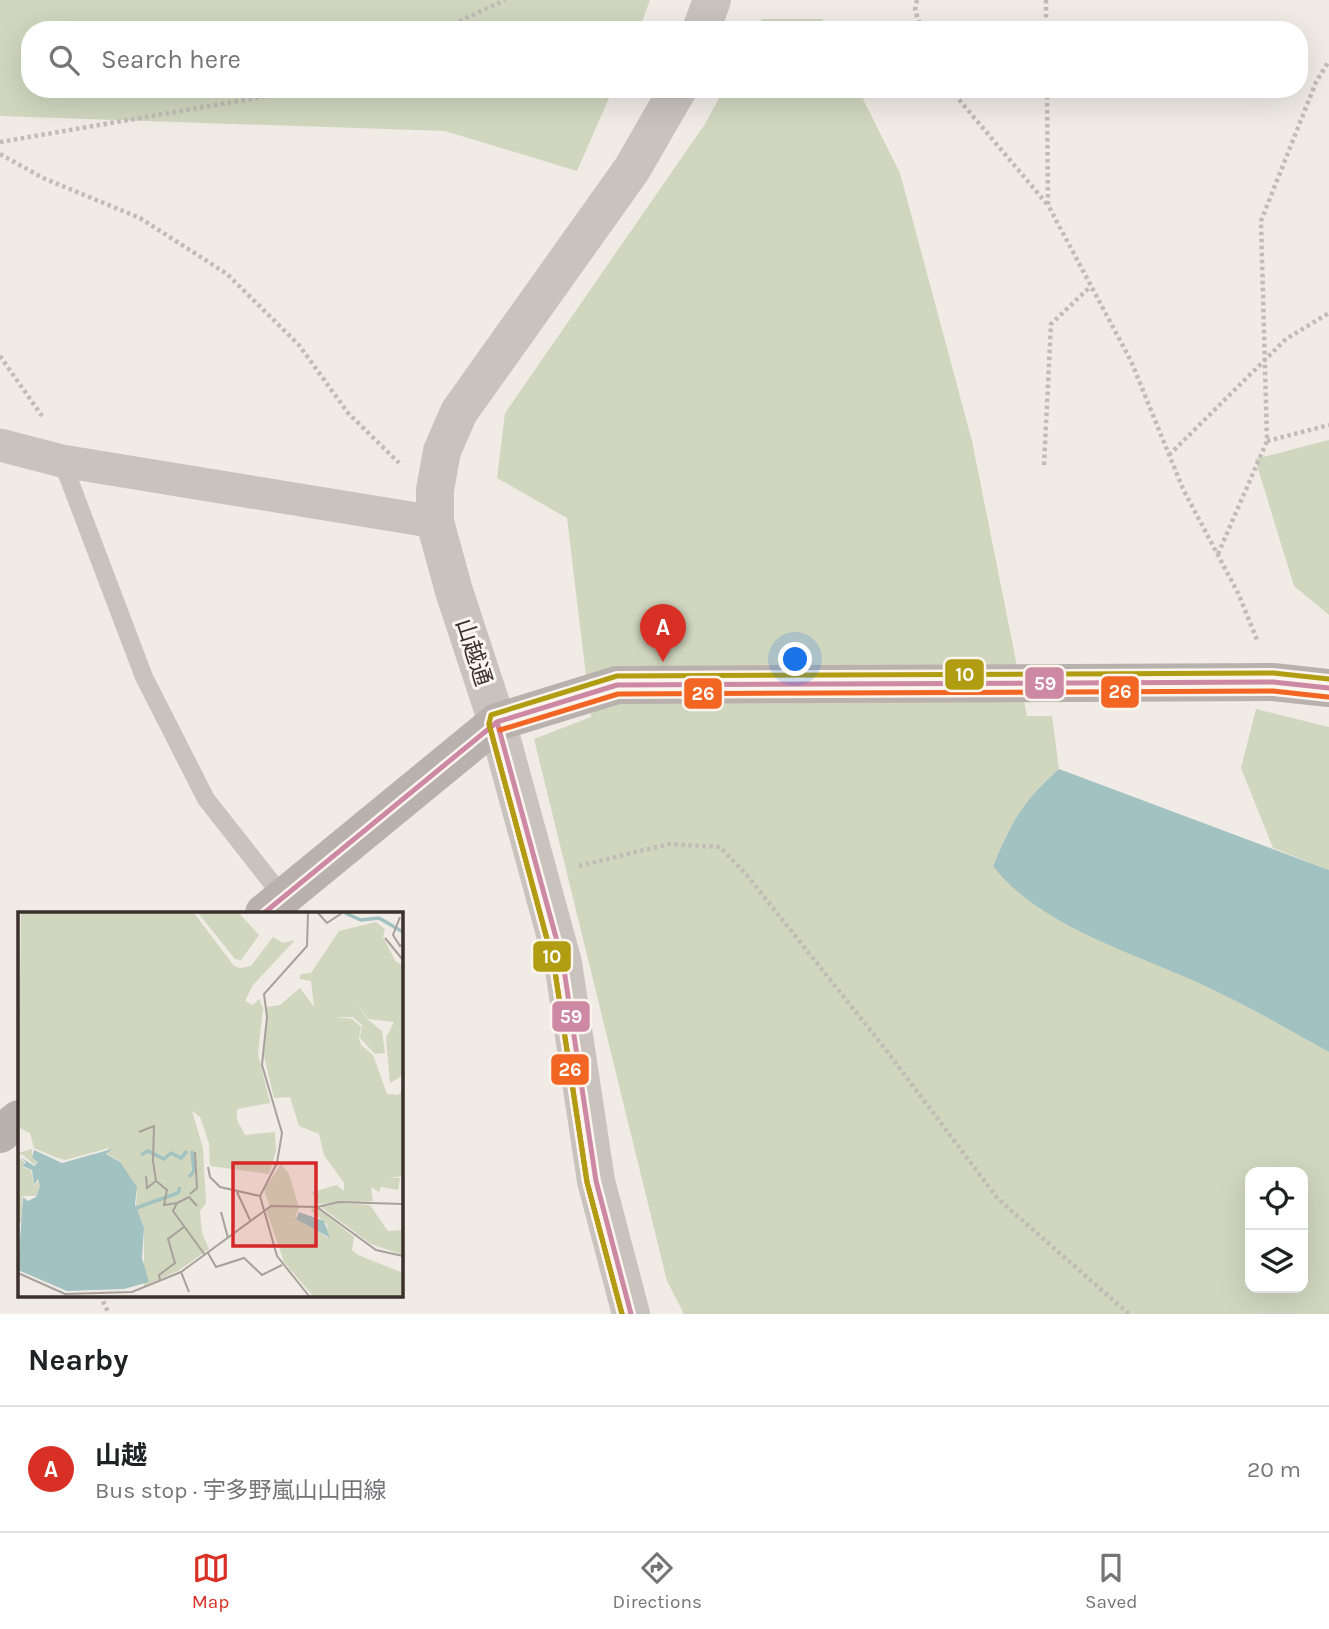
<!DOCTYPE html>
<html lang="en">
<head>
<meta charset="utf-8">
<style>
  :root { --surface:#fff; --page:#f2f2f2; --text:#202124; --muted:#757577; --line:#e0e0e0; --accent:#d93025 }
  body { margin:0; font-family:Karla,"Noto Sans JP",sans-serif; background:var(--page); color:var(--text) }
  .controls { position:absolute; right:21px; bottom:21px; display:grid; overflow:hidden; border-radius:14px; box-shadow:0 7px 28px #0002 }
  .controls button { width:63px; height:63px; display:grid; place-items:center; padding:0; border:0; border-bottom:2px solid var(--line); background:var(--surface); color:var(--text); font:35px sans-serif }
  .you { position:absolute; left:796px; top:660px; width:24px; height:24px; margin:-18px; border:5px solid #fff; border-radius:50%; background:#1a73e8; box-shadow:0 0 0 10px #1a73e833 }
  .badge { display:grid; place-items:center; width:46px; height:46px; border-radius:50%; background:var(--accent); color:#fff; font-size:23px; font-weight:700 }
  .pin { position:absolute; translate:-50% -58px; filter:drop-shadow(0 2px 4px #0008) }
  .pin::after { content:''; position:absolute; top:37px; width:24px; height:21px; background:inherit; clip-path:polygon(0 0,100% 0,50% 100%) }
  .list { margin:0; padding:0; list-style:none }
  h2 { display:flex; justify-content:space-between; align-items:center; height:91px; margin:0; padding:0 28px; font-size:30px }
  h2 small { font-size:23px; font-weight:400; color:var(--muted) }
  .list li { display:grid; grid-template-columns:46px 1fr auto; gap:21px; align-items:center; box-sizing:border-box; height:126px; padding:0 28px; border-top:2px solid var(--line) }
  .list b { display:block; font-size:26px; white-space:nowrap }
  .list p { margin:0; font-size:23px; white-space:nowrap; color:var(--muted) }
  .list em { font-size:23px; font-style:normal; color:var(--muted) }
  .icon { flex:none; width:38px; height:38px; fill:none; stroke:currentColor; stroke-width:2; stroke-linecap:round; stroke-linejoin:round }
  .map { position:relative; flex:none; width:1329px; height:1314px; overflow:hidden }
  .search { position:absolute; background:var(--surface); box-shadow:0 7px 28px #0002; left:21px; right:21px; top:21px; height:77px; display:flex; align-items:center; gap:18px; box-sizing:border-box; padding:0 24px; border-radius:28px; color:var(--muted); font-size:26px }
  .sheet { height:217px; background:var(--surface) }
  nav { display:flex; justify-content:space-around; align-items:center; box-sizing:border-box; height:98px; border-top:2px solid var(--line); background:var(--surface); font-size:19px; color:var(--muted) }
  nav a { display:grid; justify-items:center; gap:4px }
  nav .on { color:var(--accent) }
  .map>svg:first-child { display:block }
</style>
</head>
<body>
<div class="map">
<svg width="1329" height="1314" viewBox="0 0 1329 1314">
  <rect width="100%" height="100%" fill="#f0ebe5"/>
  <path fill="#d1d6bf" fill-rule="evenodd" d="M 0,0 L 650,0 L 639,30 L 30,30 L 30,89 L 613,89 L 577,171 L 445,131 L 0,116 Z
    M 762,19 L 822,19 L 827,30 L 756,30 Z
    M 724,89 L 858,89 L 900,173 L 972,441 L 1027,716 L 1052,716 L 1059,769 C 1022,802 1012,821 993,866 L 1329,1052 L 1329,1314 L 684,1314 L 667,1281 L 534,739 L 591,717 L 567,518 L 497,478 L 505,413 L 705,124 ZM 1250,1172 L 1303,1172 L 1303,1288 L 1250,1288 Z
    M 1329,440 L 1329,615 L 1294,586 L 1255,459 Z
    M 1256,709 L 1329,727 L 1329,870 L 1273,848 L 1241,768 Z"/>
  <path fill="#a1c2c1" d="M 1059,769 L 1329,870 L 1329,1052 C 1287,1029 1245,1004 1201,984 C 1134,953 1039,926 993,866 C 1012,821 1022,802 1059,769 Z"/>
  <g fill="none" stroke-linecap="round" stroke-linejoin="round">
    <path stroke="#c2bbb6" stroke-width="4.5" stroke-dasharray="3.5 3.5" stroke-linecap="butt" d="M 917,0 L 915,10 L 922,30
      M 1046,0 L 1046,30
      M 440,30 L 505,0
      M 950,89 L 1047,204
      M 1047,89 L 1048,205 L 1131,361 L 1183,489 L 1238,593 L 1258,642
      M 0,142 L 309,89
      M 0,154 L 43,178 L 140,218 L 227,274 L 299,345 L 348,413 L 399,463
      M 0,356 L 42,416
      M 1267,441 L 1329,425
      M 1169,455 L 1286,339 L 1329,313
      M 1044,465 L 1051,324 L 1091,286
      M 1218,554 L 1267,441 L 1261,221 L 1316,82 L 1329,61
      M 579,866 L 669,844 L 720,847 L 745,873 L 883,1046 L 998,1199 L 1129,1314
      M 100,1295 L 109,1314"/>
    <path stroke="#c9c3be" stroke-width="18" d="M 62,461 L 144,677 L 206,799 L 283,897"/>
    <path stroke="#c9c3be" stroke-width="33" d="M 0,445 L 62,461 L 435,522"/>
    <path stroke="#c9c3be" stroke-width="38" d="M 701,30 L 712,0
      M 631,1314 L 596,1181 L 563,963 L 497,722 L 454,591 L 435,522 L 435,490 L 442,451 L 459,412 L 632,169 L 678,89"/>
    <path stroke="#b8b1ad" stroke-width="38" d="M 264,913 L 497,722 L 617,685 L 1273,682 L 1329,688
      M 0,1134 L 19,1119"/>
    <g stroke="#fbf5ee" stroke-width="10">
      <path id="bus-1" d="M 497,722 L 563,963 L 596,1181 L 631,1314
        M 264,913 L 497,722 L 617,685 L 1273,682 L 1329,688"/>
    </g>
    <g stroke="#fbf5ee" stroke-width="10">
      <path id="bus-2" d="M 489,724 L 554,965 L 587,1182 L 622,1314
        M 500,730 L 618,694 L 1273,691 L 1328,697"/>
    </g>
    <g stroke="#fbf5ee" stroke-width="10">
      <path id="bus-3" d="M 622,1314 L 587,1182 L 554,965 L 489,724 L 491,715 L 617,676 L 1273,673 L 1329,679"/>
    </g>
    <use href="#bus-1" stroke="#cd88a4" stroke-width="5"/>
    <use href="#bus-2" stroke="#f26522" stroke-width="5"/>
    <use href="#bus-3" stroke="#b19d11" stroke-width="5"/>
  </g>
  <g text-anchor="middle" stroke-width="6" stroke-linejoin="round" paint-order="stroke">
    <g font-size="23" fill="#3b302b" stroke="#fbf5ee">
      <text transform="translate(474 652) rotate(72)" y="8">山越通</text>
    </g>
  </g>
  <g transform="translate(18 912)">
    <rect width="385" height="385" fill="#f0ebe5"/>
    <path d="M 3,1 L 176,1 L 216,54 L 222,56 L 233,54 L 255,25 L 265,31 L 277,28 L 235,73 L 227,89 L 235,93 L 241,87 L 245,96 L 240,142 L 252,191 L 219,197 L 219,208 L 227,223 L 257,220 L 258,239 L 251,262 L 192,254 L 191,231 L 182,205 L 174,199 L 185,236 L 188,291 L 182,299 L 184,321 L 191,337 L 160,359 L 126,374 L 126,316 L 118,296 L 119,280 L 101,249 L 88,241 L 91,236 L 47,248 L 37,245 L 16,236 L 12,221 L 0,215 ZM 180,1 L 221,1 L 241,23 L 223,48 L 217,47 ZM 358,10 L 367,17 L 365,25 L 378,50 L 385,53 L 385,163 L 372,171 L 368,126 L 376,110 L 350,107 L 339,91 L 349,107 L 364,119 L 367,141 L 357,142 L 342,126 L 344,113 L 335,105 L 318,105 L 334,107 L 343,115 L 341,126 L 343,133 L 355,143 L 369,182 L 380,183 L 385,178 L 385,264 L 371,266 L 382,266 L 380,278 L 363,275 L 361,280 L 353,275 L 355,289 L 301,292 L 294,280 L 319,273 L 326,279 L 326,271 L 306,243 L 301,222 L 281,214 L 272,185 L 256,186 L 246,144 L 249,95 L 262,93 L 282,76 L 296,95 L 293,69 L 281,67 L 283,62 L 293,61 L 321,19 ZM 14,237 L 14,245 L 20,249 L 16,253 L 4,242 L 0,245 L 7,250 L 4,255 L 13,258 L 16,274 L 20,269 L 22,274 L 18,284 L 4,284 L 4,310 L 0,311 L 0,241 ZM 263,252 L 271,262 L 281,296 L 277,305 L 310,326 L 309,312 L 293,299 L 294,296 L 303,298 L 336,325 L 334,338 L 340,343 L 385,361 L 385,384 L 295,384 L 266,350 L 248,298 L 252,296 L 246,277 ZM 321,291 L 352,293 L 370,319 L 385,318 L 385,343 L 353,332 L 303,295 Z" fill="#d1d6bf"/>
    <path d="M 94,237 L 88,242 L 102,250 L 119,275 L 117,292 L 126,316 L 124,346 L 131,370 L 106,377 L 49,379 L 0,358 L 5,285 L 10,289 L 18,285 L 22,274 L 20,267 L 16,273 L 14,258 L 4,254 L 8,250 L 1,244 L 16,254 L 20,250 L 14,245 L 16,238 L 44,251 ZM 281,300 L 306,309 L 312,326 L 278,307 Z" fill="#a1c2c1"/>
    <path fill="none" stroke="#a1c2c1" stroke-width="3.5" d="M 327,1 L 343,8 L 361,6M 361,6 L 385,20M 123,243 L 130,239 L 146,247 L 153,241 L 163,246 L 169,239M 171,265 L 176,259 L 174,239M 118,296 L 160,281 L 162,275"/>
    <path fill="none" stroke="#a8a09b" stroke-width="2" d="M 290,1 L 289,34 L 246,82 L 249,105 L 244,153 L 264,221 L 259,251 L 242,284 L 259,344 L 291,384M 300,1 L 309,11 L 324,1M 382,5 L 375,23 L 382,34 L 385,32M 367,26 L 385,48M 121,220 L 136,214 L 135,249 L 138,269 L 149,278 L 146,293 L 159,291 L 155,299 L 187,343M 190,255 L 192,265 L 202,275 L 242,284M 128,264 L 129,276 L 138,269M 219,280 L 232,308M 172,282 L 179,276 L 177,240M 159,291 L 171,285 L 179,294M 299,295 L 321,290 L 385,292M 203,300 L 210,326M 190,341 L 198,355 L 226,346 L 244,363 L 264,353M 163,360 L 171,380M 0,361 L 47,382 L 114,380 L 163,360 L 253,294 L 299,295 L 358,338 L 385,344M 142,369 L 141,363 L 157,351 L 150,327 L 166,315"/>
    <path fill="#d62828" fill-opacity="0.15" stroke="#d62828" stroke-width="3.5" d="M 215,251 L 298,251 L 298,334 L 215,334 Z"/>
    <rect width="385" height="385" fill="none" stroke="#3b302b" stroke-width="3.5"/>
  </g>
  <g stroke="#fbf5ee" stroke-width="2.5">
    <rect x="944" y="658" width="41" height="33" rx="7" fill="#b19d11"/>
    <rect x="1024" y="666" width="41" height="34" rx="7" fill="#cd88a4"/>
    <rect x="1100" y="675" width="40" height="34" rx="7" fill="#f26522"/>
    <rect x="683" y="677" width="40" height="33" rx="7" fill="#f26522"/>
    <rect x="532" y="940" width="40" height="33" rx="7" fill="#b19d11"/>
    <rect x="551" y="1000" width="40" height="33" rx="7" fill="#cd88a4"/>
    <rect x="550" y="1053" width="40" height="33" rx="7" fill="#f26522"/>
  </g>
  <g font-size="19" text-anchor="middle" font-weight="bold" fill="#fff">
    <text x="965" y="681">10</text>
    <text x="1045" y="690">59</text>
    <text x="1120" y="698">26</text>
    <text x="703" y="700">26</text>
    <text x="552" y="963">10</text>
    <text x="571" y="1023">59</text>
    <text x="570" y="1076">26</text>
  </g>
</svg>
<div class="controls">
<button><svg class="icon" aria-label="locate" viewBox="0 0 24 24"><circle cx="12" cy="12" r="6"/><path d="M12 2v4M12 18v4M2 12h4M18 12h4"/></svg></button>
<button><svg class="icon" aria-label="layers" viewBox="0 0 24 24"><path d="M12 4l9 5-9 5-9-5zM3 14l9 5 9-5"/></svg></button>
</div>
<div class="you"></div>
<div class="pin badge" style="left:663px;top:662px">A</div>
<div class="search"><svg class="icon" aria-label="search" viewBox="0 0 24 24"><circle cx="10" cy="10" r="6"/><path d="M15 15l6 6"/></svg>Search here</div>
</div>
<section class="sheet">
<h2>Nearby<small></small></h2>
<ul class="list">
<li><span class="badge">A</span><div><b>山越</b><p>Bus stop · 宇多野嵐山山田線</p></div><em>20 m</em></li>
</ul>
</section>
<nav>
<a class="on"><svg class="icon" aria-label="map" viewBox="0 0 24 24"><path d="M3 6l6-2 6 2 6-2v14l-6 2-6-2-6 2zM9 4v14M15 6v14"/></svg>Map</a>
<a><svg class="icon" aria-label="directions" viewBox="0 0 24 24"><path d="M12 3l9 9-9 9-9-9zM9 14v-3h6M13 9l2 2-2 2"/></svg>Directions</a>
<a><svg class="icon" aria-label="saved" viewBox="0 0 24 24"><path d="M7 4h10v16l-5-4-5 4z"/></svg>Saved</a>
</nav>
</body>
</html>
